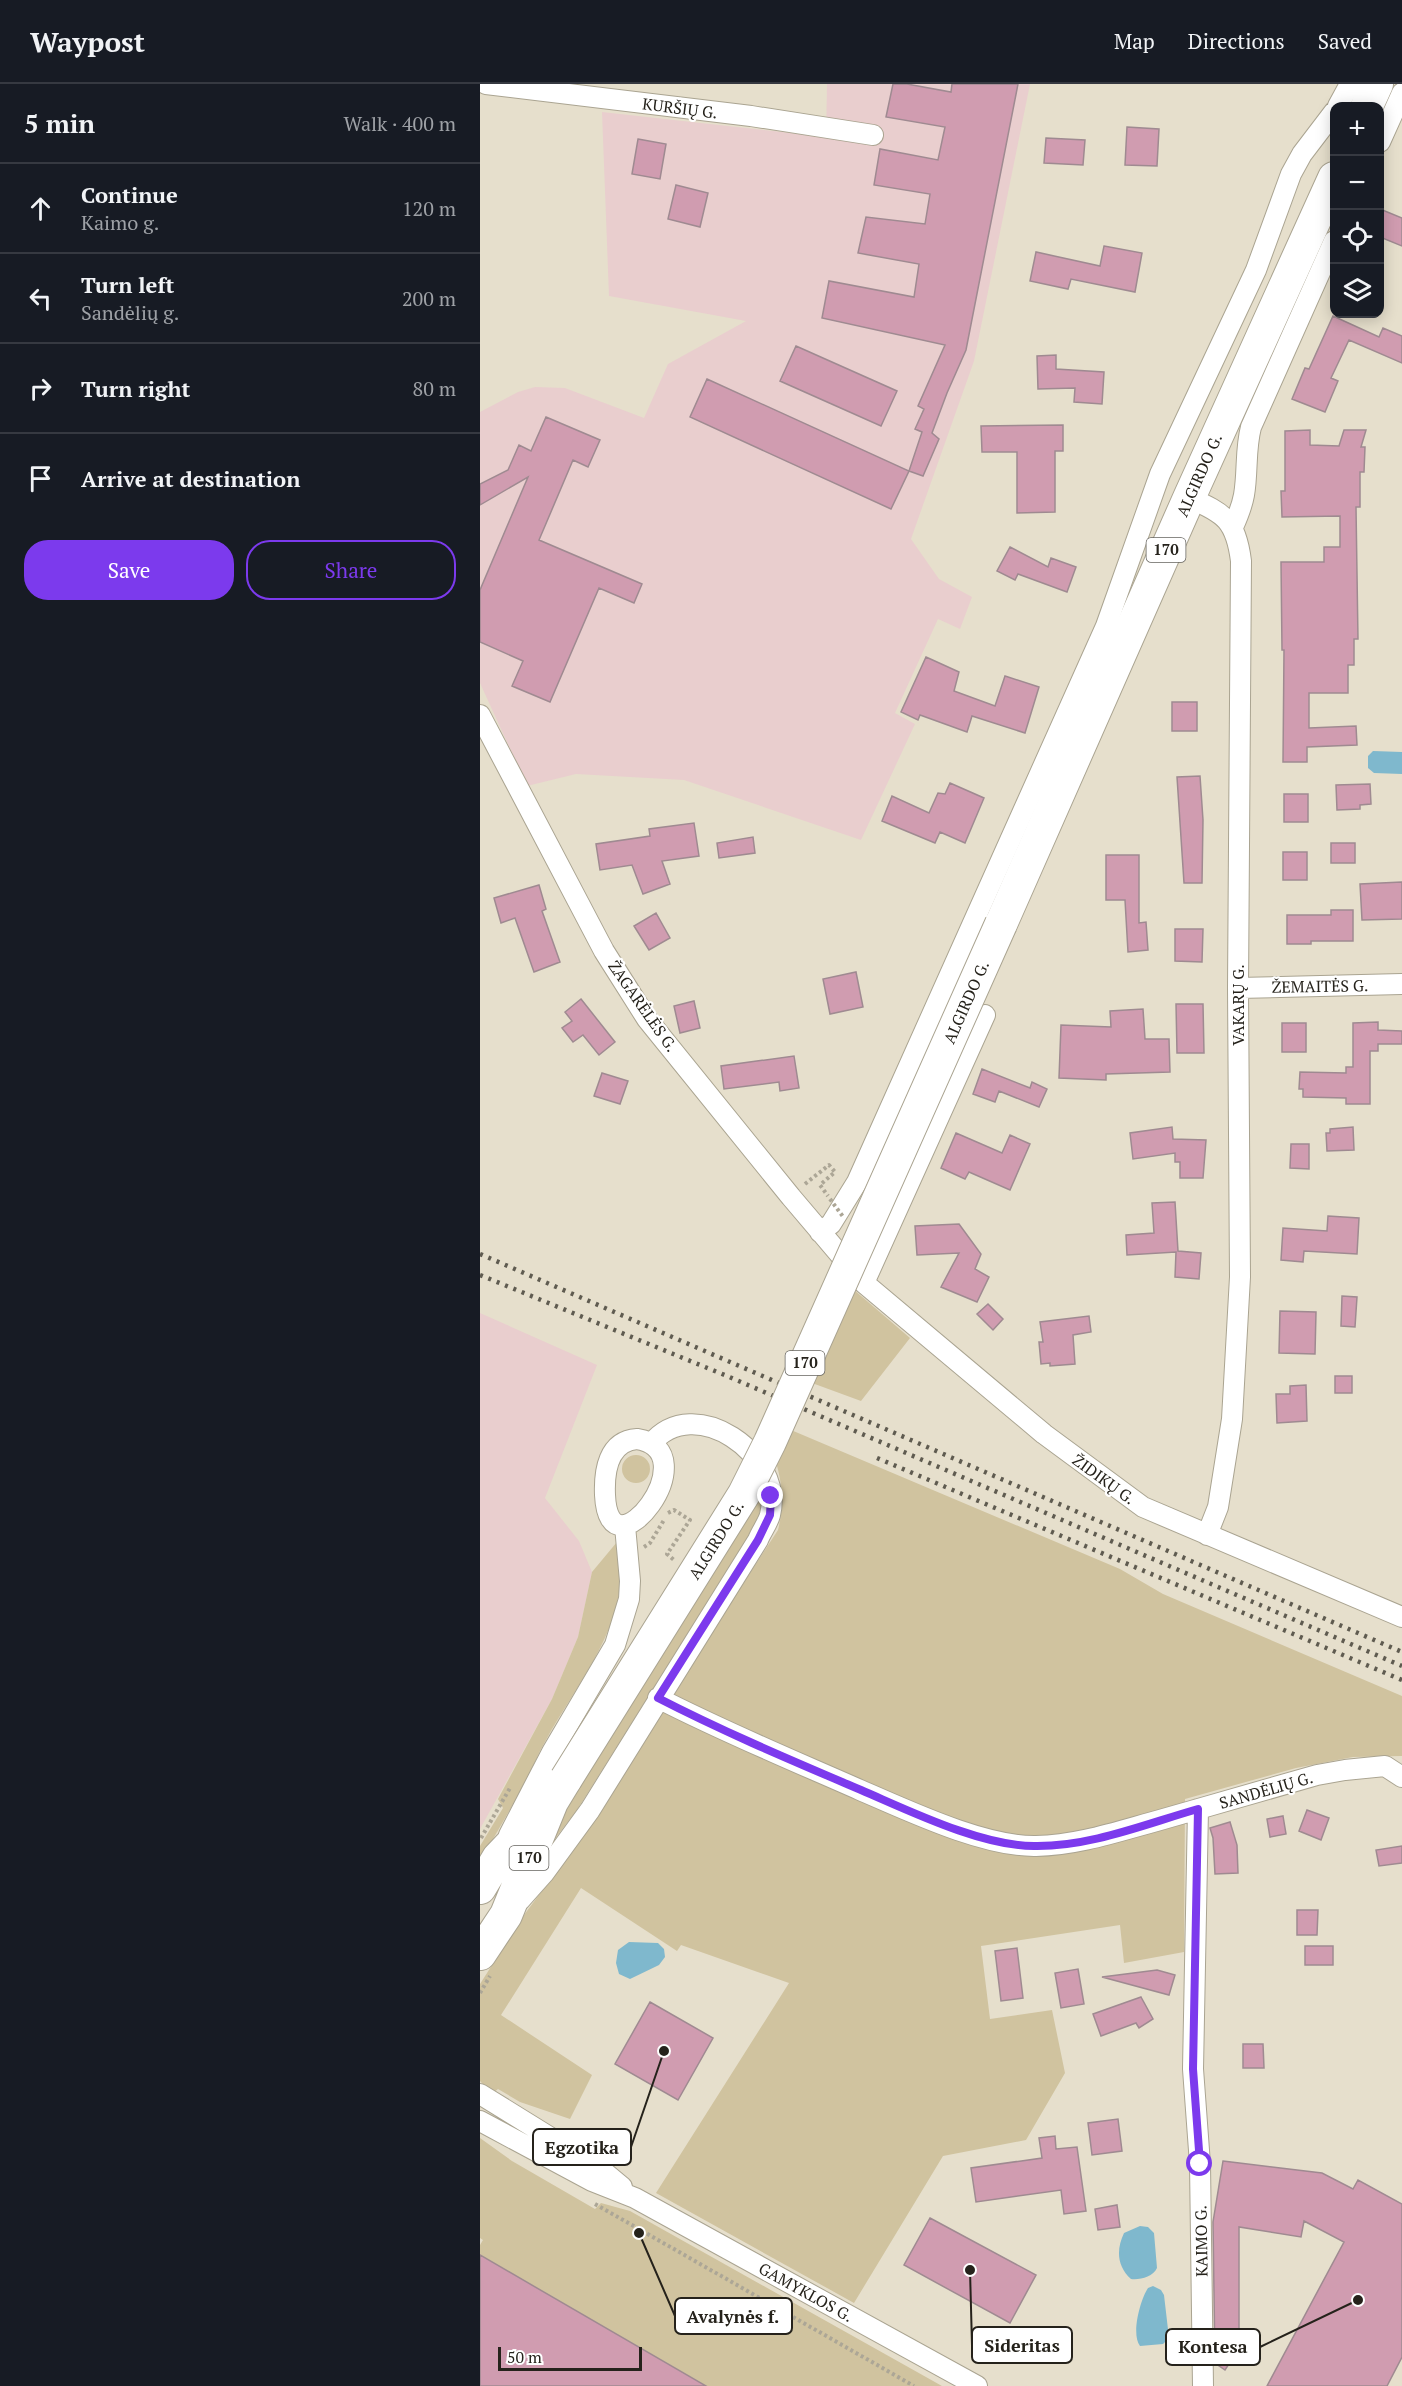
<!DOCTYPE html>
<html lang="en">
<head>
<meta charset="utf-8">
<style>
  :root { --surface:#171b24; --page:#20242c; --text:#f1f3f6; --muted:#9ea1a6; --line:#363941; --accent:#7c3aed }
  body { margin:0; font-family:"PT Serif",serif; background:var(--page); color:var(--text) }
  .controls { position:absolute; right:18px; top:18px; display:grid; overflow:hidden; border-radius:12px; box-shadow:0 3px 15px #0003 }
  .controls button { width:54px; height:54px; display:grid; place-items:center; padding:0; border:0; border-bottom:2px solid var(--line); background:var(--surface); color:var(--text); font:30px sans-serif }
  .scale { position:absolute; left:18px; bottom:15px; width:144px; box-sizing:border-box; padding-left:6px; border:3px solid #25221b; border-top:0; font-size:16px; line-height:21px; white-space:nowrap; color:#25221b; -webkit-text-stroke:4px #fff; paint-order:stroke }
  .stop { position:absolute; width:18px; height:18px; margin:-14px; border:4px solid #7c3aed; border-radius:50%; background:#fff }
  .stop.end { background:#7c3aed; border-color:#fff; box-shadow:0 2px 6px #0008 }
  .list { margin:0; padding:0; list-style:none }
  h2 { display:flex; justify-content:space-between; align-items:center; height:78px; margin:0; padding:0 24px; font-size:26px }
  h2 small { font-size:20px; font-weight:400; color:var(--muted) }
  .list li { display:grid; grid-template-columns:39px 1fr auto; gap:18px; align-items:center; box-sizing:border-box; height:90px; padding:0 24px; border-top:2px solid var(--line) }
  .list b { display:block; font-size:22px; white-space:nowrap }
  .list p { margin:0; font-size:20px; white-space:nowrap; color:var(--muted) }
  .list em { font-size:20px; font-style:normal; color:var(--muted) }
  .actions { display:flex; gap:12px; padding:18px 24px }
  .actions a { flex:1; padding:14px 0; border:2px solid var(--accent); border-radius:24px; text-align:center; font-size:21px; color:var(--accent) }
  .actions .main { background:var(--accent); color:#fff }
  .icon { flex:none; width:33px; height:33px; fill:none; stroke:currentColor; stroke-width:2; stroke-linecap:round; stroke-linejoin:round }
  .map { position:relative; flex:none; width:922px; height:2302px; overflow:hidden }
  header { display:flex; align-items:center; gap:36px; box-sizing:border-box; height:84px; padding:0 30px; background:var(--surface); border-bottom:2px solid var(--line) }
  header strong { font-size:28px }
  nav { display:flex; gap:33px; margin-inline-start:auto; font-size:21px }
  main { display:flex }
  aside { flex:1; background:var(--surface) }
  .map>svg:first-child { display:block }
</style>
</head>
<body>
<header>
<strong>Waypost</strong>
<nav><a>Map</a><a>Directions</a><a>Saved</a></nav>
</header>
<main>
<aside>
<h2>5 min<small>Walk · 400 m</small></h2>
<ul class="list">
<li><svg class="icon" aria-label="ahead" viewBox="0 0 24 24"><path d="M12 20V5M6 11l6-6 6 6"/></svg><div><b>Continue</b><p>Kaimo g.</p></div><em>120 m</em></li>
<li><svg class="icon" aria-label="left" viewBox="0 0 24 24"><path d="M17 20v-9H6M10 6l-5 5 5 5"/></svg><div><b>Turn left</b><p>Sandėlių g.</p></div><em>200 m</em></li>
<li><svg class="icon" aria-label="right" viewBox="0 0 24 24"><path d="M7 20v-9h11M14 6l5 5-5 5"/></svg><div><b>Turn right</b></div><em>80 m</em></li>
<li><svg class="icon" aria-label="arrive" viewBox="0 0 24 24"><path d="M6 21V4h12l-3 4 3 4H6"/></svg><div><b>Arrive at destination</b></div></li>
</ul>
<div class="actions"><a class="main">Save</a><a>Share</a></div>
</aside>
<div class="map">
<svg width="922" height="2302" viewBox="0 0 922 2302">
  <rect width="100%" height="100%" fill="#e6dfcc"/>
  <path fill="#e9cece" d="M 347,0 L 550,0 L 494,277 L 431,455 L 459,495 L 492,513 L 480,545 L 458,535 L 415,629 L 435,640 L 381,756 L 204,696 L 96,690 L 47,702 L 0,599 L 0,328 L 38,308 L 55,303 L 85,304 L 164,334 L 188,280 L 266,237 L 129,212 L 122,28 L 346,53 Z
    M 0,1229 L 117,1281 L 65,1414 L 99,1457 L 112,1488 L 98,1553 L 72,1615 L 0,1745 Z"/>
  <path fill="#d0c39f" d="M 373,1205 L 430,1254 L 381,1317 L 332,1299 Z
    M 311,1346 L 640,1485 L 683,1510 L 922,1612 L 922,1672 L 873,1673 L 816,1684 L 705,1715 L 704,1868 L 644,1879 L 640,1841 L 501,1862 L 510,1935 L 572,1926 L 585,1989 L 546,2056 L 463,2072 L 374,2219 L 176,2109 L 309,1899 L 201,1861 L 197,1867 L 101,1804 L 21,1931 L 112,1991 L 90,2035 L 40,2018 L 18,2005 L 12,2010 L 0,1997 L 0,1900 L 44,1831 L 105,1749 L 203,1592 L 298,1446 C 304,1421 303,1403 296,1378 Z
    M142 1385a14 14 0 1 1 28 0a14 14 0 1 1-28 0Z
    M 280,1408 L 281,1424 L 274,1445 L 97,1726 L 57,1778 L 88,1719 Z
    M 137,1458 C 155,1535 100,1593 66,1656 C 58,1669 53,1683 46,1697 C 31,1724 16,1750 0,1777 L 0,1762 L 23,1724 L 18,1715 L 72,1615 L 98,1553 L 112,1488 Z
    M 0,2054 L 32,2077 L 115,2125 L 121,2119 L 150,2127 L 462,2302 L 226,2302 L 0,2171 L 0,2161 L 3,2156 L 0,2154 Z"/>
  <path fill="#7fb8cd" d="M 893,667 L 922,668 L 922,690 L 894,689 L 888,684 L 888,672 Z
    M 149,1858 L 178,1859 L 184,1865 L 185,1873 L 179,1881 L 150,1895 L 139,1890 L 136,1879 L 138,1866 Z
    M 660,2142 L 668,2143 L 674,2149 L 677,2184 C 673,2193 660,2196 651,2195 C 637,2182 636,2166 644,2149 Z
    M 673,2202 L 681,2206 L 684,2211 L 689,2254 L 683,2260 L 660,2262 C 651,2251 660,2216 668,2204 Z"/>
  <path fill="#d09cb0" stroke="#9f8a91" stroke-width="1.5" d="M 413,0 L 427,0 L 471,8 L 472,0 L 538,0 L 486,266 L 467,309 L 452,349 L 459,355 L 443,392 L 429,387 L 442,348 L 435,345 L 444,325 L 438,322 L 465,261 L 342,234 L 349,197 L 434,213 L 439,180 L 378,169 L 386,133 L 445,140 L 450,110 L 394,101 L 400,65 L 458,76 L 465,43 L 406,33 Z
    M 647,43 L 679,45 L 677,82 L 645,81 Z
    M 566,54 L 605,56 L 603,81 L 564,79 Z
    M 158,55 L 186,60 L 180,95 L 152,90 Z
    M 196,101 L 228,109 L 220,143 L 188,135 Z
    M 900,125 L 922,134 L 922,162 L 900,153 Z
    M 624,162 L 662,169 L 655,208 L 591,195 L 588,205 L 550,197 L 556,168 L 620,182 Z
    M 853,232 L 899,253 L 903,244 L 922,252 L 922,279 L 869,256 L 851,294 L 858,297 L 845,328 L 812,315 L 825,284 L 829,285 Z
    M 316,262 L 417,307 L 401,342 L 300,297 Z
    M 576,271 L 576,285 L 624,288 L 622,320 L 594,318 L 595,304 L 558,305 L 557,272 Z
    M 227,295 L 429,387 L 411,425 L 210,333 Z
    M 66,333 L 120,356 L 108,383 L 93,376 L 59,456 L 162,500 L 154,519 L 119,504 L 70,618 L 32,602 L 43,577 L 0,558 L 0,506 L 48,393 L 0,421 L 0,400 L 28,386 L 39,361 L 51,367 Z
    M 583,341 L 583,367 L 575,367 L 575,428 L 537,429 L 537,368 L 502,368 L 501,342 Z
    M 830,346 L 830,361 L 859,362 L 864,346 L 886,346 L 881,363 L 885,363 L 884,388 L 880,388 L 880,423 L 876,423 L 878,555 L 874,555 L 874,581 L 868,581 L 868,609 L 829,609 L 829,644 L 876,642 L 877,661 L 827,663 L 827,678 L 803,678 L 804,566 L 802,566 L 801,478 L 844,478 L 844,463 L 860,463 L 860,432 L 802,433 L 801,407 L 805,407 L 805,347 Z
    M 530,463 L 568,483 L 571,474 L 596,483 L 587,508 L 538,490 L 535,496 L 517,487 Z
    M 446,573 L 479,588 L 474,607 L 515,622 L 525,592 L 559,603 L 545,649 L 492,632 L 487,648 L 440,631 L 438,636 L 421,628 Z
    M 692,618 L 717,618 L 717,647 L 692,647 Z
    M 720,692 L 723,736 L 722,799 L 704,799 L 697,693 Z
    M 470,699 L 504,714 L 485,759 L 460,748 L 455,759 L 402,737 L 412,712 L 449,729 L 458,709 L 465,710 Z
    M 890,700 L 891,720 L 880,721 L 880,725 L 857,726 L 856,701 Z
    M 804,710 L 828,710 L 828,738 L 804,738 Z
    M 214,739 L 219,772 L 182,777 L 190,800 L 163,810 L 152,781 L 120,786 L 116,760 L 170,752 L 169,745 Z
    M 273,753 L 275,769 L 239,774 L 237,759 Z
    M 851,759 L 875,759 L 875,779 L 851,779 Z
    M 803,768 L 827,768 L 827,796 L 803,796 Z
    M 626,771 L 659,771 L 659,839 L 666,838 L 668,866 L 648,868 L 645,816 L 626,816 Z
    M 922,798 L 922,835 L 882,836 L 880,800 Z
    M 59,801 L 66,825 L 62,827 L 80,878 L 54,888 L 35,834 L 21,839 L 14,814 Z
    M 851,826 L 873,826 L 873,857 L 831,857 L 831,860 L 807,860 L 807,831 L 851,831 Z
    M 176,829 L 190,854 L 169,866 L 154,842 Z
    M 695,845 L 723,845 L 722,878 L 695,877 Z
    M 376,888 L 383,923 L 350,930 L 343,895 Z
    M 101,915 L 135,958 L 119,971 L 103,951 L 93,958 L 82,944 L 92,937 L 85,928 Z
    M 214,917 L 220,944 L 200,949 L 194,922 Z
    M 696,920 L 723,920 L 724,969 L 697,969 Z
    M 663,925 L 665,955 L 689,955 L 690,988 L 626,990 L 626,996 L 579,994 L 581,941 L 631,943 L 630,927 Z
    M 898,938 L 898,946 L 922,947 L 922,960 L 898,960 L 898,967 L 890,967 L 890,1020 L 866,1020 L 866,1014 L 823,1013 L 823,1005 L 819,1005 L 820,988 L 866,989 L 866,983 L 873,983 L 873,939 Z
    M 802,939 L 826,939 L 826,968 L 802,968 Z
    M 314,972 L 319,1004 L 300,1007 L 299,998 L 244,1005 L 241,982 Z
    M 502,985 L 550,1004 L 552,998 L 567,1005 L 559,1023 L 519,1007 L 515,1018 L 493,1010 Z
    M 122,989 L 148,997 L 140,1020 L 114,1012 Z
    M 692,1043 L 693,1055 L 726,1056 L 723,1094 L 700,1094 L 700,1078 L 695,1078 L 695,1069 L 653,1075 L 650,1049 Z
    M 873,1043 L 874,1066 L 847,1067 L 846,1049 L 850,1049 L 850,1045 Z
    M 476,1049 L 522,1069 L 530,1051 L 550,1060 L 530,1106 L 489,1088 L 485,1095 L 461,1084 Z
    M 811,1060 L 829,1060 L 829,1085 L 810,1084 Z
    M 695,1118 L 698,1167 L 721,1169 L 719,1195 L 695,1193 L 696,1168 L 647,1171 L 646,1151 L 674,1149 L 672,1119 Z
    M 848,1132 L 879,1134 L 877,1170 L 824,1167 L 823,1178 L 801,1176 L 803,1144 L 847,1147 Z
    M 479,1140 L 501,1170 L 495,1185 L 509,1193 L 497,1218 L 461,1203 L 479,1169 L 437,1171 L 435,1142 Z
    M 862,1212 L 877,1213 L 875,1243 L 861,1242 Z
    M 508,1220 L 523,1235 L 513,1246 L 497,1230 Z
    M 800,1227 L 836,1228 L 835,1270 L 799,1269 Z
    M 609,1232 L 611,1248 L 593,1251 L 595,1280 L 570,1282 L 570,1279 L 561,1280 L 559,1258 L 563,1258 L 560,1238 Z
    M 855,1292 L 872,1292 L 872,1309 L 855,1309 Z
    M 826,1301 L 827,1337 L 797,1339 L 796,1310 L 810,1310 L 810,1302 Z
    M 827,1726 L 849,1734 L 841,1756 L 819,1747 Z
    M 803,1732 L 806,1750 L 790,1753 L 787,1735 Z
    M 750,1738 L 757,1761 L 758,1789 L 735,1790 L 733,1754 L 730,1744 Z
    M 922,1762 L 922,1779 L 899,1782 L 896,1766 Z
    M 817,1826 L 838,1826 L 837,1851 L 817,1851 Z
    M 825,1862 L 853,1862 L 853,1881 L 825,1881 Z
    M 537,1864 L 543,1914 L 521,1917 L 515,1867 Z
    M 598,1885 L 604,1920 L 581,1924 L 575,1889 Z
    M 677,1886 L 695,1891 L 689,1911 L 622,1893 Z
    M 661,1913 L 673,1935 L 659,1944 L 656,1939 L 621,1952 L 613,1930 Z
    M 170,1918 L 233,1954 L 198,2016 L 135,1980 Z
    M 763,1960 L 783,1960 L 784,1984 L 763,1984 Z
    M 638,2035 L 642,2067 L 612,2071 L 608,2039 Z
    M 575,2052 L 576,2065 L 597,2063 L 606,2127 L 584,2130 L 581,2106 L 496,2118 L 491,2084 L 562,2074 L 559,2054 Z
    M 743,2077 L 842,2089 L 873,2105 L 878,2096 L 922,2120 L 922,2273 L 907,2302 L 787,2302 L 864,2158 L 824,2137 L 821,2153 L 759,2143 L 759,2265 L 745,2286 L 735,2279 L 733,2138 Z
    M 637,2121 L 640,2143 L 618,2146 L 615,2125 Z
    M 450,2134 L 556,2191 L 530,2239 L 424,2181 Z
    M 0,2171 L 226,2302 L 0,2302 Z"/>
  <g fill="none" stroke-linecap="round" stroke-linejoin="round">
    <g stroke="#aaa491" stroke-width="22">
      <path id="minor" d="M 6,0 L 271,32 L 393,51
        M 858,22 L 870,0
        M 900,58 L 922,9
        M 709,414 C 745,429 756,437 761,477 L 758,904 L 760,1193 L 752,1335 L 738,1423 L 727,1451
        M 753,443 C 758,432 762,422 764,411 C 768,388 765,366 771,343 L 854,157
        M 0,631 L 124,867 L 167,935 L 311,1113 L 384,1199 L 564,1350 L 663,1423 L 922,1533
        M 758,904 L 922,900
        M 340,1148 L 351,1140 L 377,1098 L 626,542 L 680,390 L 776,186 L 811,90 L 822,70 L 854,28
        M 384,1199 L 505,931
        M 157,1355 C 231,1366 129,1500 125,1411 C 124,1387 128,1357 157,1355 Z
        M 178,1614 C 244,1648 312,1676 380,1706 C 429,1727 504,1763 556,1762 C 599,1761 639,1747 680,1736 C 732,1721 784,1706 837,1691 L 865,1686 L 905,1682 L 922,1693
        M 718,1725 L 713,1985 L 720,2080 L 723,2302
        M 29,1751 L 72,1668 L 135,1561 L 149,1515 L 150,1497 L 145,1442
        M 40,1816 L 64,1789 L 110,1726 L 278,1456 C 281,1448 288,1439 290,1431 C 305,1371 214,1307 171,1360
        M 0,2010 L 118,2083 L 142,2103
        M 0,2037 L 112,2097 L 155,2114 L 497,2302"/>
    </g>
    <g stroke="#aaa491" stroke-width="34">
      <path id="primary" d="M 887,22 L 897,0
        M 521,840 L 709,414 L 854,94
        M 0,1804 L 18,1774 L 61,1729
        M 0,1870 L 26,1831 L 72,1718 L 86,1695"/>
    </g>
    <path stroke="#aca696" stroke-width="4" stroke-dasharray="3 3" stroke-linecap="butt" d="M 325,1100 L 349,1081 L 355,1088 L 340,1101 L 348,1112
      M 188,1429 L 194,1426 L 210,1436 L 187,1470 L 194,1476
      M 164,1463 L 170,1459 L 184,1436
      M 1,1754 L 30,1704
      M 0,1909 L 10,1892
      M 115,2120 L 434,2302"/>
    <use href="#minor" stroke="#fff" stroke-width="20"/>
    <use href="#primary" stroke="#fff" stroke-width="32"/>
    <path stroke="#5f5b50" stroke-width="4.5" stroke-dasharray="3 6" stroke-linecap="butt" d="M 0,1170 L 922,1568
      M 0,1191 L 247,1292 L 922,1582
      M 397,1374 L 922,1596"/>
    <g stroke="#aaa491" stroke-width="34" stroke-linecap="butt">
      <path id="primary-bridge" d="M 86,1695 L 264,1410 L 290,1358 L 521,840"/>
    </g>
    <path stroke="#aca696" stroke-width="4" stroke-dasharray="3 3" stroke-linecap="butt" d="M 350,1115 L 364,1134"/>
    <use href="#primary-bridge" stroke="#fff" stroke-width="32"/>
  </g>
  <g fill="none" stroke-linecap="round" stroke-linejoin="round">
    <path stroke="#7c3aed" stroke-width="8" d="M 291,1412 L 290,1431 L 278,1456 L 178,1614 C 244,1648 313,1677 381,1706 C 430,1727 501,1762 554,1762 C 610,1763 665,1740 718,1725 L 713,1985 L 720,2080"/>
  </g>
  <g text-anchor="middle" stroke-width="4.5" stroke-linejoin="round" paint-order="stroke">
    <g fill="#fff" stroke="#66645f" stroke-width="1.5">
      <rect x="666.5" y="454" width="39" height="24" rx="4.5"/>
      <rect x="305.5" y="1267" width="39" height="24" rx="4.5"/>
      <rect x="29.5" y="1762" width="39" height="24" rx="4.5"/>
    </g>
    <g font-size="15" font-weight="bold" fill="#25221b">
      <text x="686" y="471">170</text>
      <text x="325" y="1284">170</text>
      <text x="49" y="1779">170</text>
    </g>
    <g font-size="16" fill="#25221b" stroke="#fff">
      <text transform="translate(200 24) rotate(7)" y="6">KURŠIŲ G.</text>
      <text transform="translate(719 391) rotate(-66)" y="6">ALGIRDO G.</text>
      <text transform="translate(840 902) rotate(-1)" y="6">ŽEMAITĖS G.</text>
      <text transform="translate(486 918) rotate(-66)" y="6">ALGIRDO G.</text>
      <text transform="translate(758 921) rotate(-90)" y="6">VAKARŲ G.</text>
      <text transform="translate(163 922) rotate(55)" y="6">ŽAGARĖLĖS G.</text>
      <text transform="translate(624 1395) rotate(36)" y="6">ŽIDIKŲ G.</text>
      <text transform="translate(236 1456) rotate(-58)" y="6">ALGIRDO G.</text>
      <text transform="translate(786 1706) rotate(-16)" y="6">SANDĖLIŲ G.</text>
      <text transform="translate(721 2157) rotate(-91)" y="6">KAIMO G.</text>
      <text transform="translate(326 2208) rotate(29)" y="6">GAMYKLOS G.</text>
    </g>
  </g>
  <path fill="none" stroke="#25221b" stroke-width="2" d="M184 1967L151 2063M159 2149L195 2232M490 2186L492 2261M878 2216L780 2263"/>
  <g fill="#25221b" stroke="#fff" stroke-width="2">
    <circle cx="184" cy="1967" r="6"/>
    <circle cx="159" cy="2149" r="6"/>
    <circle cx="490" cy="2186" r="6"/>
    <circle cx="878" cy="2216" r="6"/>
  </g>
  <g fill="#fff" stroke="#25221b" stroke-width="2">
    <rect x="53" y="2045" width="98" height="36" rx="6"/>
    <rect x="195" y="2214" width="117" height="36" rx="6"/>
    <rect x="492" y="2243" width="100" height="36" rx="6"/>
    <rect x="686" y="2245" width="94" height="36" rx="6"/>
  </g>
  <g font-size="18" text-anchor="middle" font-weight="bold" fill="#25221b">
    <text x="102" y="2070">Egzotika</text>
    <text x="253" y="2239">Avalynės f.</text>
    <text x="542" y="2268">Sideritas</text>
    <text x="733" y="2269">Kontesa</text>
  </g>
</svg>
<div class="controls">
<button>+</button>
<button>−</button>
<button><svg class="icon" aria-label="locate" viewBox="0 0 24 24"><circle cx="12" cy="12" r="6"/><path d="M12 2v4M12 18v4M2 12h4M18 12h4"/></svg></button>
<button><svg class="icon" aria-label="layers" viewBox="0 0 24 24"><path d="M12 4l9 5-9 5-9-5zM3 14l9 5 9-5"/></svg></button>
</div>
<div class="scale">50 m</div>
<div class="stop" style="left:720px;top:2080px"></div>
<div class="stop end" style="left:291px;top:1412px"></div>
</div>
</main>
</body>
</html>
